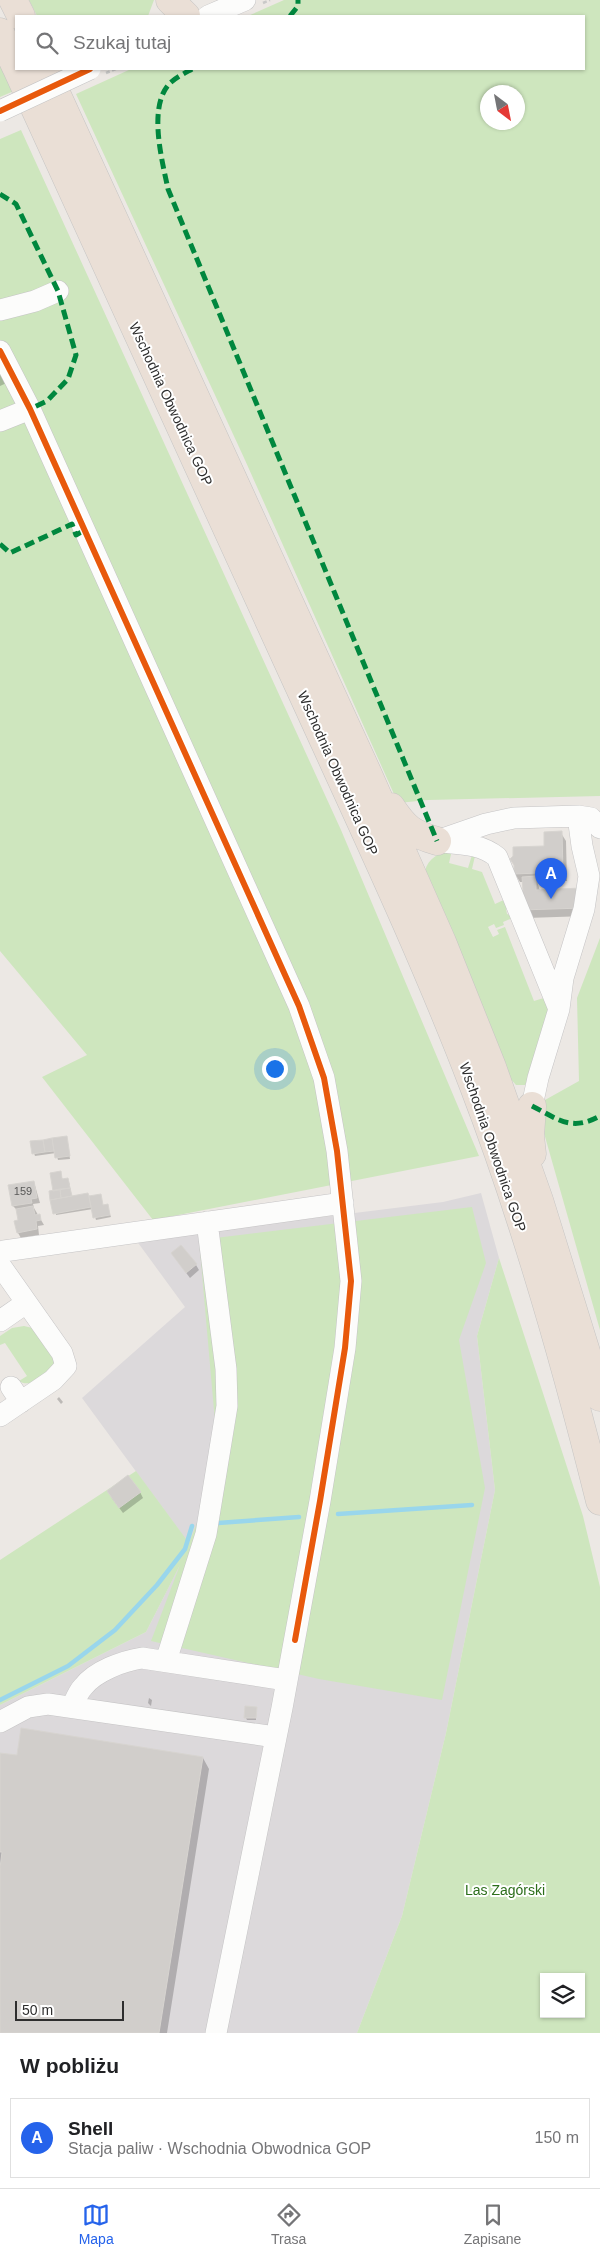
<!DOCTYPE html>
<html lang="pl">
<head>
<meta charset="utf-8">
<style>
  :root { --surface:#fff; --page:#f2f2f2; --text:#202124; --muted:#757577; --line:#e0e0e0; --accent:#2563eb }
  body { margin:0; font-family:Helvetica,sans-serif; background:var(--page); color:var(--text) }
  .controls { position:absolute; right:15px; bottom:15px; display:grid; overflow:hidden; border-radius:0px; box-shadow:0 1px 4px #0004 }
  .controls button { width:45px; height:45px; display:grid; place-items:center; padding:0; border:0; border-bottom:1px solid var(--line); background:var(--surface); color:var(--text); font:25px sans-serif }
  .compass { position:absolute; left:480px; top:85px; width:45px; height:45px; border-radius:50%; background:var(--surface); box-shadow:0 1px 4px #0004; rotate:148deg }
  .scale { position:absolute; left:15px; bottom:12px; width:109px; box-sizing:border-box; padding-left:5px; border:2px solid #2e2e2e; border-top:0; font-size:14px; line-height:18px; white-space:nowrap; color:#2e2e2e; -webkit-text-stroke:4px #fff; paint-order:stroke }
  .you { position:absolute; left:274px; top:1068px; width:18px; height:18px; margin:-12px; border:4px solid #fff; border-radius:50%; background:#1a73e8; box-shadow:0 0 0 8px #1a73e833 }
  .badge { display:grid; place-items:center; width:32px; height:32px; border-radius:50%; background:var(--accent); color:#fff; font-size:16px; font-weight:700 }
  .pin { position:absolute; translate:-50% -41px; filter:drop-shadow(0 1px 2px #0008) }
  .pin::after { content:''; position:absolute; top:26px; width:18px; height:15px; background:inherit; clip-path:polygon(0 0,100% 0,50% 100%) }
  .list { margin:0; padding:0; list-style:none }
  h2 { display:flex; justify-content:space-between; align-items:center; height:65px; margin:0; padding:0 20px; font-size:21px }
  h2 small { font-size:16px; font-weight:400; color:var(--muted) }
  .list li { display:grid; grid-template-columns:32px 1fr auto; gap:15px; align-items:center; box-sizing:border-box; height:80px; margin:0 10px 10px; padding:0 10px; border:1px solid var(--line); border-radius:0px }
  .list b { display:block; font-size:19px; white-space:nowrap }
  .list p { margin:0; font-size:16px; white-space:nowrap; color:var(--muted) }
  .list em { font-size:16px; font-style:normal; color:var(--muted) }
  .icon { flex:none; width:28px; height:28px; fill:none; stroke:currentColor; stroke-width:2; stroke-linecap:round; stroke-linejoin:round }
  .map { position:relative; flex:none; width:600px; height:2033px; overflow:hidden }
  .search { position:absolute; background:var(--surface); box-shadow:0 1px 4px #0004; left:15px; right:15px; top:15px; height:55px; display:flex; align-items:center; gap:12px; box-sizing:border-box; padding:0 18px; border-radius:0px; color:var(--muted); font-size:19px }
  .sheet { height:155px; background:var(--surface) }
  nav { display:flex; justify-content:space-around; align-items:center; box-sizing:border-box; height:70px; border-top:1px solid var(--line); background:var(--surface); font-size:14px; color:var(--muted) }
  nav a { display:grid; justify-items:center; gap:2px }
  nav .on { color:var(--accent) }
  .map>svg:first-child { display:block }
</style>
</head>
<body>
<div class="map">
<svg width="600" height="2033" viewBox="0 0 600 2033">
  <rect width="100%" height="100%" fill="#ece8e4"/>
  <path fill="#dcd9db" d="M 481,1193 L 499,1258 L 477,1336 L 495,1490 L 446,1733 L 402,1916 L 357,2033 L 0,2033 L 0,1705 L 146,1632 L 190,1545 L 82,1398 L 185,1307 L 136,1240 L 443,1202 Z"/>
  <path fill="#cee6be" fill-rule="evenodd" d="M 29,0 L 154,0 L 148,16 L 37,16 Z
    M 284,0 L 600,0 L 600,796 L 428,800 L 398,803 L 245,460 L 76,94 L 131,69 L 584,69 L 584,16 L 248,16 ZM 488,92 L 518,92 L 518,122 L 488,122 Z
    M 0,65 L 14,91 L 0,97 Z
    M 21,130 L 341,830 L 479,1156 L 153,1220 L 42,1077 L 87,1055 L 0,951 L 0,139 Z
    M 452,850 L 449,863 L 468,868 L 472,855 L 475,856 L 472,869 L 482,872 L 495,904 L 508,898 L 508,909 L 506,909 L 507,914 L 515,917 L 503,922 L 504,925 L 496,928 L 494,924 L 488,927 L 493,937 L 499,934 L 497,930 L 505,927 L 534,1001 L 547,997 L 549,1005 L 530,1076 L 525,1085 L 516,1085 L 508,1076 L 425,871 C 428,858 440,852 452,850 Z
    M 600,938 L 600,1330 L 536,1105 L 579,1081 L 577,998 Z
    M 472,1207 L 486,1263 L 459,1340 L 485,1488 L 442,1700 L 319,1679 L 151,1641 L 180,1565 L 146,1632 L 0,1705 L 0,1560 L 136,1471 L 189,1543 L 219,1467 L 199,1240 Z
    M 499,1258 L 583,1516 L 600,1587 L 600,2033 L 357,2033 L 402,1916 L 446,1733 L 495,1490 L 477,1336 ZM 544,1977 L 581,1977 L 581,2014 L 544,2014 Z
    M 24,1326 C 28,1327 33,1328 36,1329 C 42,1333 56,1356 54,1363 C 51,1375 30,1389 19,1381 L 27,1376 L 5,1343 L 0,1345 L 0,1336 L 12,1328 Z"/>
  <path fill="#0003" d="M 0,370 L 11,381 L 0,386 Z
    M 561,833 L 566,841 L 567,881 L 537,881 L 540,891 L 581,889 L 587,916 L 527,918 L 524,882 L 520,882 L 515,874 Z
    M 67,1140 L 70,1159 L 58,1160 L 56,1153 L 35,1156 L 34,1153 Z
    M 60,1173 L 63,1180 L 68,1179 L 69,1182 L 72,1197 L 87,1194 L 103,1206 L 107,1206 L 111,1217 L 96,1220 L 93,1209 L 56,1215 L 54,1192 Z
    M 34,1182 L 40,1203 L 33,1204 L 34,1208 L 44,1225 L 38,1226 L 39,1235 L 21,1238 L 18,1233 L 19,1221 L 18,1211 L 13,1206 L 10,1186 Z
    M 172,1254 L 196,1265 L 199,1270 L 190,1278 Z
    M 59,1397 L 63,1402 L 61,1404 L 57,1399 Z
    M 140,1492 L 143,1498 L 123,1513 L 111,1497 Z
    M 149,1698 L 152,1700 L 151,1706 L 148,1703 Z
    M 256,1708 L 256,1720 L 247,1720 L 246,1718 Z
    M 0,1754 L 18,1757 L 203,1758 L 209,1769 L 167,2033 L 0,2033 Z"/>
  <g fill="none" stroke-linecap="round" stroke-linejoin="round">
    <path stroke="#99d6ec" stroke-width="4.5" d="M 338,1514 L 472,1505
      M 218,1523 L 299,1517
      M 0,1700 L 68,1666 L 115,1630 L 157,1585 L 185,1549 L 192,1526"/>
  </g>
  <path fill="#d1cecb" stroke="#d7d4d0" d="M 562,831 L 563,872 L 514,874 L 514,865 L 510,859 L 513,856 L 513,847 L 544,846 L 544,832 Z
    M 536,876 L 536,890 L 582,888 L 583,908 L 521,910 L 520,891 L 523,891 L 522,877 Z
    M 67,1136 L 70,1156 L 55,1158 L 52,1138 Z
    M 52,1138 L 54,1151 L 45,1152 L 43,1140 Z
    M 43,1140 L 45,1152 L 32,1154 L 30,1141 Z
    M 61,1171 L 62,1179 L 68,1178 L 70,1188 L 53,1191 L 50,1173 Z
    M 34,1181 L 37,1198 L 31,1199 L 32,1203 L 12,1206 L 8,1185 Z
    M 70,1188 L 72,1196 L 61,1198 L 60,1189 Z
    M 60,1189 L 61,1198 L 50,1200 L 49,1191 Z
    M 88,1193 L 91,1207 L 53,1214 L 50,1200 Z
    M 101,1194 L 103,1205 L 108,1204 L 110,1215 L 93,1218 L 89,1196 Z
    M 33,1206 L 35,1215 L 40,1214 L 41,1220 L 36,1221 L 37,1229 L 17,1233 L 14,1221 L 18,1220 L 16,1209 Z
    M 181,1245 L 197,1264 L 186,1273 L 171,1253 Z
    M 128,1475 L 141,1492 L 119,1508 L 107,1491 Z
    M 245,1706 L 257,1707 L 256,1718 L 244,1718 Z
    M 21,1728 L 203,1757 L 159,2033 L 0,2033 L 0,1868 L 2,1852 L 0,1852 L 0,1753 L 17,1755 Z"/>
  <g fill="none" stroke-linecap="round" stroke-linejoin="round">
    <g stroke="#c5c4c5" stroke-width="22">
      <path id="minor" d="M 208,16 L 245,0
        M 0,310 L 35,301 L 58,291
        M 0,351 L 30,409 L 299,1006 L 324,1078 L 337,1151 L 351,1281 L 345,1348 L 320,1501 L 282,1708 L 216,2033
        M 0,421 L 30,409
        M 578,816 L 591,818 L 600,828
        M 437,841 L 486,824 L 514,818 L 578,816 L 582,846 L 589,876 L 584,909 L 563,978 L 559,1009
        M 442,842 C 462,844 481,844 497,857 L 559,1009 L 538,1078 L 532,1106
        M 0,1253 L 4,1251 L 343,1203
        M 0,1265 L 62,1353 L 66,1366 L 53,1380 L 0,1416
        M 0,1321 L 26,1303
        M 11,1387 L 21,1402
        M 166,1661 L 206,1534 L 227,1406 L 226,1369 L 207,1222
        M 72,1707 C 75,1701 78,1692 83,1687 C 95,1671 123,1661 142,1658 L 286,1680
        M 0,1722 L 28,1707 L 48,1704 L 275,1737"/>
    </g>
    <g stroke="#c6c5c4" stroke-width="29">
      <path id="highway" d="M 13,0 L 21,16
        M 170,0 L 186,16
        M 0,32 L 16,67
        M 17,69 C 114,281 212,493 308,706 C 365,831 424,956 473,1084 C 525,1219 565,1360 600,1501
        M 45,69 L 367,772 L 442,942 L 492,1067 L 539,1200 L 600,1397
        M 391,807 C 405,828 412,834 437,841
        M 532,1106 L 530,1136 L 532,1154"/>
    </g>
    <path stroke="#c9c9c8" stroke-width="2.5" stroke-dasharray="4 2.5" stroke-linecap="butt" d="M 263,3 L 270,0
      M 106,73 L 116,69"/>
    <use href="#minor" stroke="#fcfcfb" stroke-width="21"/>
    <use href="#highway" stroke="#eadfd6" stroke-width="28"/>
    <g stroke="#c5c4c5" stroke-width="22" stroke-linecap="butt">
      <path id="minor-bridge" d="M 0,111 L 90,69"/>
    </g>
    <use href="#minor-bridge" stroke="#fcfcfb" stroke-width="21"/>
    <path stroke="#00873e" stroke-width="5" stroke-dasharray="10 5" stroke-linecap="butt" d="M 290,16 L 298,6 L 298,0
      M 192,69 C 185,73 175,78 169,84 C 148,108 162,160 168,189 L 437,841
      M 0,194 L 16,204 L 58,291 L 76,355 L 68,379 L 47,401 L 30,409
      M 0,544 L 10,553 L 72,524 L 76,535 L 85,530
      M 532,1106 C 558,1119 571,1132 600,1116"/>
    <g stroke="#fff" stroke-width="9">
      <path id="cycleway" d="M 0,111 L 90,69
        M 0,351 L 30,409 L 299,1006 L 324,1078 L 337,1151 L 351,1281 L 345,1348 L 320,1501 L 295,1640"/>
    </g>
    <use href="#cycleway" stroke="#e8590c" stroke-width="6"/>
  </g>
  <g text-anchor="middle" stroke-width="4" stroke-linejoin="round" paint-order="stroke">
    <g font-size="11" fill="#585857">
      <text x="23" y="1195">159</text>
    </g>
    <g font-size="14" fill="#2e2e2e" stroke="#fff">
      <text transform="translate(171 404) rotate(65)" y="5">Wschodnia Obwodnica GOP</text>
      <text transform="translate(338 773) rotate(66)" y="5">Wschodnia Obwodnica GOP</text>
      <text transform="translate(493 1147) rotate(71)" y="5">Wschodnia Obwodnica GOP</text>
    </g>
    <g font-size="14" fill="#2c6e1b" stroke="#fff">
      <text x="505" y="1895">Las Zagórski</text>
    </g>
  </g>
</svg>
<div class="controls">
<button><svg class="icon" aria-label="layers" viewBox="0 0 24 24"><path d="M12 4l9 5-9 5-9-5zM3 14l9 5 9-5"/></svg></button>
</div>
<svg class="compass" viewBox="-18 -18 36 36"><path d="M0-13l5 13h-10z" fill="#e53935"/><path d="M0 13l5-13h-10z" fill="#757577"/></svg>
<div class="scale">50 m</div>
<div class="you"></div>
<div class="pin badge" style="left:551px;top:899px">A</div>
<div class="search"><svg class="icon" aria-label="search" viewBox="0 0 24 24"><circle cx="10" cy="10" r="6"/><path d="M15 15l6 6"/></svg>Szukaj tutaj</div>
</div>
<section class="sheet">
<h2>W pobliżu<small></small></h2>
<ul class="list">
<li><span class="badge">A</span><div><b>Shell</b><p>Stacja paliw · Wschodnia Obwodnica GOP</p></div><em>150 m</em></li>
</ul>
</section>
<nav>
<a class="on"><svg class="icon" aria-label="map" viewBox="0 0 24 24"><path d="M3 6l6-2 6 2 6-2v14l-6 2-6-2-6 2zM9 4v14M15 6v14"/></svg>Mapa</a>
<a><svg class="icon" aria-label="directions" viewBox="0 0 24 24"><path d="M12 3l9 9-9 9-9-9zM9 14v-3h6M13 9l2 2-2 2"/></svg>Trasa</a>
<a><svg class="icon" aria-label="saved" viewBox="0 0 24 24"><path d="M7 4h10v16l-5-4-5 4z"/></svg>Zapisane</a>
</nav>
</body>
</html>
